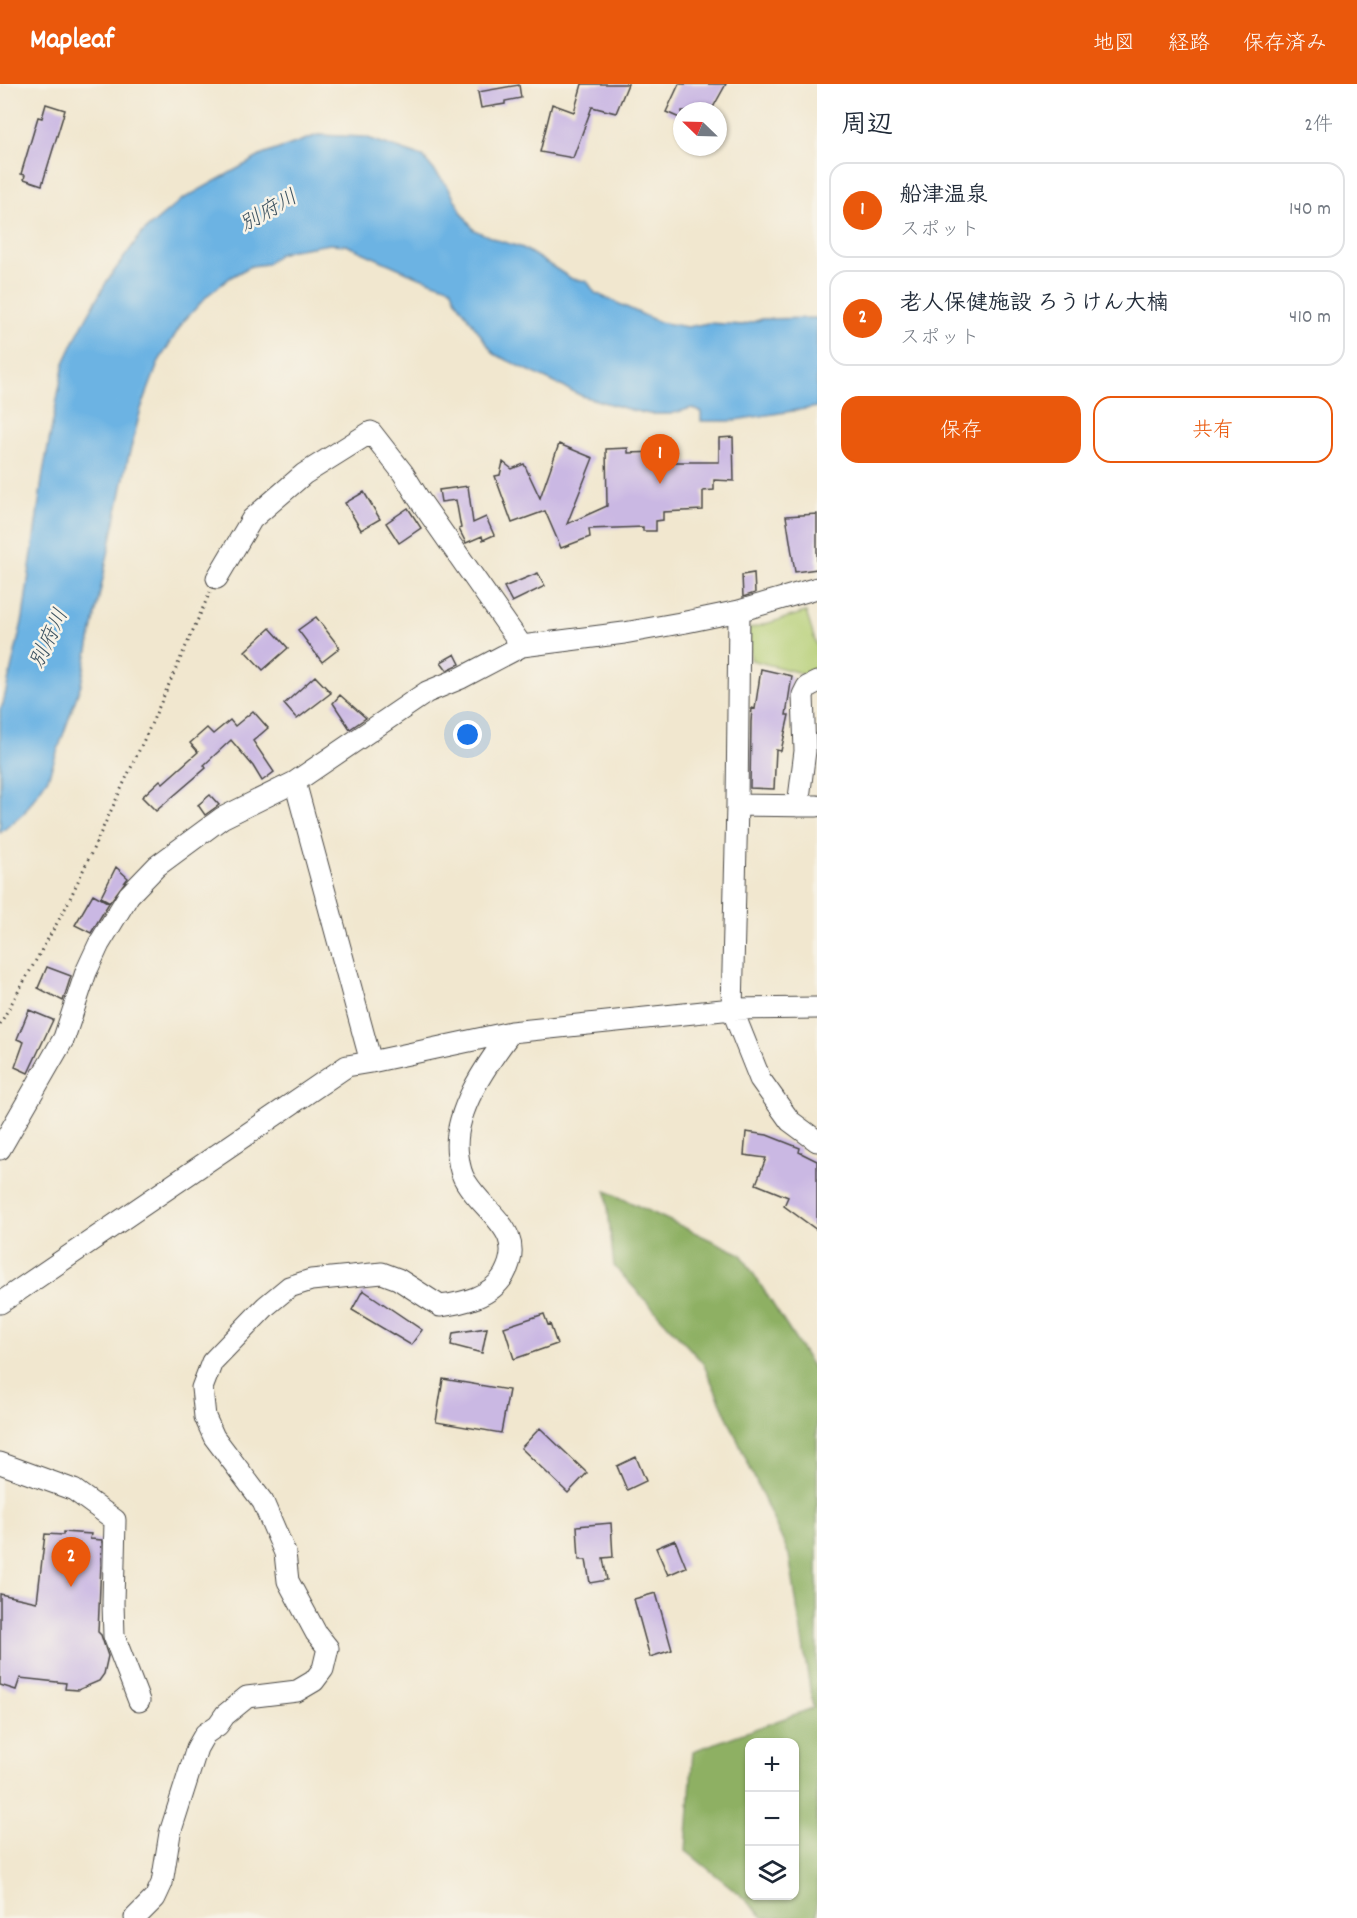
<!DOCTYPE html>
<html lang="ja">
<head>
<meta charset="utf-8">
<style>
  :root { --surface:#fff; --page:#f2f2f3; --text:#1f2937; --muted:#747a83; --line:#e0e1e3; --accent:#ea580c }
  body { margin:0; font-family:Dekko,"Klee One",sans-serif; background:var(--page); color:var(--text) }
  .controls { position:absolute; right:18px; bottom:18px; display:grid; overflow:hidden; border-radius:12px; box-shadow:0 2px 4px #0004 }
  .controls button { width:54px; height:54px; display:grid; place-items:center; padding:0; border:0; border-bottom:2px solid var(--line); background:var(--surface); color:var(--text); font:30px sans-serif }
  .compass { position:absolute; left:673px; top:18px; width:54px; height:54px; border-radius:50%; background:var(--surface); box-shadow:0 2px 4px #0004; rotate:293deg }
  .you { position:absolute; left:468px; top:651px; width:21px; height:21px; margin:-15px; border:4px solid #fff; border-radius:50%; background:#1a73e8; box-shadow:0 0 0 9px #1a73e833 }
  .badge { display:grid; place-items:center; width:39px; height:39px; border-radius:50%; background:var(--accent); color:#fff; font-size:20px; font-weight:700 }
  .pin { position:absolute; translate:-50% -50px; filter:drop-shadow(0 2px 3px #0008) }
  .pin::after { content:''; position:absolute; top:32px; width:21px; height:18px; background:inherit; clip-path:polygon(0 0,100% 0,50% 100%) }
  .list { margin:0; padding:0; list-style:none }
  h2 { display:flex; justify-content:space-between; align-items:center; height:78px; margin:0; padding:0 24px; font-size:26px }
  h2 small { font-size:20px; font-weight:400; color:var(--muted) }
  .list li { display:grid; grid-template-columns:39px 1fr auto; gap:18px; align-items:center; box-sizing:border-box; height:96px; margin:0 12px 12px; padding:0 12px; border:2px solid var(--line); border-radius:18px }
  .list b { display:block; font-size:22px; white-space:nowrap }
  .list p { margin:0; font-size:20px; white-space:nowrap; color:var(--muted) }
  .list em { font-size:20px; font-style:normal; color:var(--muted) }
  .actions { display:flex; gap:12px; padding:18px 24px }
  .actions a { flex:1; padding:14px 0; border:2px solid var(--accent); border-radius:18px; text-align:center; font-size:21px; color:var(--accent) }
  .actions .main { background:var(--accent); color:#fff }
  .icon { flex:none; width:33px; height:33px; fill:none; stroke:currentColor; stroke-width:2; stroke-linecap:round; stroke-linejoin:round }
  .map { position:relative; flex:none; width:817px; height:1834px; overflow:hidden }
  header { display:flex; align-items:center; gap:36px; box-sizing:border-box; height:84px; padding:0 30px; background:var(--accent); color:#fff }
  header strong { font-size:28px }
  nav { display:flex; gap:33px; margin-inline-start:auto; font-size:21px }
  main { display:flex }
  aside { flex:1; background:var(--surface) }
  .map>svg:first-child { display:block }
</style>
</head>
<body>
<header>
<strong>Mapleaf</strong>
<nav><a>地図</a><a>経路</a><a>保存済み</a></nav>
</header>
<main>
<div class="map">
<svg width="817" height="1834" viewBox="0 0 817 1834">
  <rect width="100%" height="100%" fill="#f7f3e8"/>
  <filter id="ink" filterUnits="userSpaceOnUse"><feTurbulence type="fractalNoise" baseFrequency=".0167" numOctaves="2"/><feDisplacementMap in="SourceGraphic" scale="12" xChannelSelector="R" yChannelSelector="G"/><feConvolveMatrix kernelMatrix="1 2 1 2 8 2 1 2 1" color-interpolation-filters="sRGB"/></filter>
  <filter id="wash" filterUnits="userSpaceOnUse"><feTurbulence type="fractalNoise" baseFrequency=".008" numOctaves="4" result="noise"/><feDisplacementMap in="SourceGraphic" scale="24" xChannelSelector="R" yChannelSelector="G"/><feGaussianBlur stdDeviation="1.35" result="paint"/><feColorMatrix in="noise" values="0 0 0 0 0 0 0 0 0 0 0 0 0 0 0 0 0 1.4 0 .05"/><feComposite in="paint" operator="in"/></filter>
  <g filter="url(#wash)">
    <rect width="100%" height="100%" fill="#f1e7cf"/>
    <path fill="#b3cd72" stroke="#6f7c4e" stroke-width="1.5" d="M 806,528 L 817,563 L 817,594 L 810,594 L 797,588 L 751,576 L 748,545 Z"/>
    <path fill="#8eb064" stroke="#5c6e48" stroke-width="1.5" fill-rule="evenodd" d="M 606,1107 L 741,1170 L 817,1290 L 817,1834 L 764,1834 L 737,1808 L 686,1767 L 693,1667 L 813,1624 L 789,1471 L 703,1279 L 614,1182 ZM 750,1658 L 794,1658 L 794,1812 L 750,1812 Z"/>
    <path fill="#6cb3e3" stroke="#4c6f87" stroke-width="1.5" d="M 318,51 L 365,53 L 423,73 L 448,103 L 462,129 L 474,146 L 497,156 L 523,164 L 572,195 L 587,197 L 595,209 L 659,238 L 687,243 L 708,239 L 743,241 L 762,235 L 817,234 L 817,323 L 729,337 L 701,337 L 701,328 L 692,324 L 670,330 L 649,330 L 631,326 L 582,312 L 494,270 L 456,216 L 451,204 L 414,191 L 346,161 L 330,160 L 292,166 L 279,170 L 267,180 L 251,182 L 231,193 L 208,211 L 183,238 L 159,277 L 141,325 L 127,379 L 81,600 L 48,694 L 24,729 L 0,749 L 0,625 L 3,620 L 23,534 L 43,389 L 64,279 L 78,249 L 107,197 L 142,149 L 181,116 L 262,71 Z"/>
    <g id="blocks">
      <path fill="#cab8e3" d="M 582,0 L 628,0 L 616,29 L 592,23 L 573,74 L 540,68 L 552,20 L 574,28 Z
        M 679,0 L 726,0 L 711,27 L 682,27 L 682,35 L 666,28 Z
        M 519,1 L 521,14 L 505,17 L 505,20 L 481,24 L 478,8 Z
        M 46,20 L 65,26 L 42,101 L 24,95 L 25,91 L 21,90 L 38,33 L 42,34 Z
        M 733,353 L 734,397 L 714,396 L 714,406 L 703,407 L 703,426 L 663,428 L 663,436 L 656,437 L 656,447 L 643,447 L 643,443 L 589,445 L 590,453 L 561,464 L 545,427 L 512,439 L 495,392 L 500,391 L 503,378 L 512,385 L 524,380 L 540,414 L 559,360 L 593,374 L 567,440 L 607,422 L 606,365 L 628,364 L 628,369 L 658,368 L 658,378 L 719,378 L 719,354 Z
        M 468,402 L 473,439 L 486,433 L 494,451 L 483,456 L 482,452 L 466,459 L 459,445 L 461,444 L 456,416 L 441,418 L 439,406 Z
        M 364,408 L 380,435 L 361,446 L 345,419 Z
        M 408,424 L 421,444 L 399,459 L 386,439 Z
        M 817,430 L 817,485 L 795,488 L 786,432 Z
        M 538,489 L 545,502 L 512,518 L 504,503 Z
        M 754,489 L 755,509 L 743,513 L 742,491 Z
        M 316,533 L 340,564 L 322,578 L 298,546 Z
        M 270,544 L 288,564 L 263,586 L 245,567 Z
        M 455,570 L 460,580 L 447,586 L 441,578 Z
        M 761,585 L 792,592 L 786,631 L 789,631 L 781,667 L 776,666 L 774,705 L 750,704 L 751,638 L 752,624 L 755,625 Z
        M 315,592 L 331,609 L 297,635 L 284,620 Z
        M 340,611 L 366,634 L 350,645 L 333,619 Z
        M 253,627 L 268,644 L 253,657 L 274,688 L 262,697 L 253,682 L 231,656 L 204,681 L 206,684 L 156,727 L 142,713 L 160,696 L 163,699 L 198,668 L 190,659 L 207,644 L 213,650 L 230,636 L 235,642 Z
        M 210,711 L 219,721 L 205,731 L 198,721 Z
        M 116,783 L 128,794 L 110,818 L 101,813 Z
        M 93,810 L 109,819 L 91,849 L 75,841 Z
        M 47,883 L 71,892 L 63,917 L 38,904 Z
        M 29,926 L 53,936 L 28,989 L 15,983 L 24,958 L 17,955 Z
        M 746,1048 L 767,1051 L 800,1064 L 799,1068 L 817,1077 L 817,1146 L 784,1122 L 788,1113 L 756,1100 L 766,1074 L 744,1071 Z
        M 363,1206 L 422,1246 L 411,1261 L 352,1226 Z
        M 544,1230 L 548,1241 L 550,1240 L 557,1260 L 514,1275 L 504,1243 Z
        M 487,1244 L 482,1269 L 451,1261 L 453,1249 Z
        M 443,1295 L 509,1306 L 501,1349 L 436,1338 Z
        M 540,1344 L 587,1389 L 568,1409 L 521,1364 Z
        M 636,1373 L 646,1397 L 627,1406 L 617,1382 Z
        M 611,1439 L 613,1473 L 603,1474 L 607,1496 L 590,1499 L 586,1476 L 579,1476 L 577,1442 Z
        M 63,1448 L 91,1450 L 90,1455 L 102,1456 L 98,1548 L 101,1551 L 108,1572 L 104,1590 L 99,1597 L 78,1606 L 65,1605 L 66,1599 L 20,1594 L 16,1606 L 0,1601 L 0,1510 L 37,1518 L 45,1450 L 63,1451 Z
        M 675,1456 L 686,1483 L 668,1491 L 656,1464 Z
        M 656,1509 L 672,1566 L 650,1573 L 634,1515 Z"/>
    </g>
  </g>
  <g filter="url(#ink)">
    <use href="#blocks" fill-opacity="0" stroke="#494744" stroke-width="1.5"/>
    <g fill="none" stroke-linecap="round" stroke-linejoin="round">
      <g stroke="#494744" stroke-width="23">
        <path id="minor" d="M 217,494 L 252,435 L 304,390 L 371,348 L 403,389 L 419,415 L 522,562
          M 739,527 L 737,721 L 732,925 L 760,995 L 790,1037 L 817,1057
          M 295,698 L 371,978
          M 737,721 L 817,722
          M 798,722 L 805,667 L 803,611 L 807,603 L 817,598
          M 0,1065 L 64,954 L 86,888 L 99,860 L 129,811 L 157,782 L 222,734 L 295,698 L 427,608 L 461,594 L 522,562 L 624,549 L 686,538 L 739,527 L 817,504
          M 0,1219 L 347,982 L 371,978 L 511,948 L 732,925 L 817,924
          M 0,1379 L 74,1406 L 115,1436 L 113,1519 L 114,1552 L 139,1617
          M 135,1834 L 155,1814 L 162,1799 L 170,1749 L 197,1664 L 205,1650 L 218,1641 L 225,1631 L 247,1613 L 297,1607 L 314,1597 L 323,1585 L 328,1564 L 316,1549 L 288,1497 L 285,1469 L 263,1418 L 214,1353 L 205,1333 L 202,1304 L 212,1278 L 266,1222 L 289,1203 L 311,1196 L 382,1189 L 398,1195 L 440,1222 C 463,1219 491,1213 504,1191 C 528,1148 486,1131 466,1098 C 462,1092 459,1080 458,1072 C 451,1030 487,980 511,948"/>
      </g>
      <path stroke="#494744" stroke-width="3" stroke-dasharray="1.5 4.5" stroke-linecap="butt" d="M 0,940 L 66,823 L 150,643 L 210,508"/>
      <use href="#minor" stroke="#fff" stroke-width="21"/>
    </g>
  </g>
  <g text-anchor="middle" stroke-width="5" stroke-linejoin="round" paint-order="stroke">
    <g font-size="21" font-style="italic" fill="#3e5462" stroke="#f7f3e8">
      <text transform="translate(268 126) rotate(-30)" y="7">別府川</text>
      <text transform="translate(48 554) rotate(-65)" y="7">別府川</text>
    </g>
  </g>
</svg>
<div class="controls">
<button>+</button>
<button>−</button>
<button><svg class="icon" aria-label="layers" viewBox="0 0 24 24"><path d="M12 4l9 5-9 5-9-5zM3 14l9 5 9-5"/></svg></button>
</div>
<svg class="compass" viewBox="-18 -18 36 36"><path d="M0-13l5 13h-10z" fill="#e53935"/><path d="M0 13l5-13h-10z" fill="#747a83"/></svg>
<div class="you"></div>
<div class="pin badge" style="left:660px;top:400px">1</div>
<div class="pin badge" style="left:71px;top:1503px">2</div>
</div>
<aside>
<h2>周辺<small>2件</small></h2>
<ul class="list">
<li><span class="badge">1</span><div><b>船津温泉</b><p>スポット</p></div><em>140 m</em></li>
<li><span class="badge">2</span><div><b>老人保健施設 ろうけん大楠</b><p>スポット</p></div><em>410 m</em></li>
</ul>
<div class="actions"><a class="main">保存</a><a>共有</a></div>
</aside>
</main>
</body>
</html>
